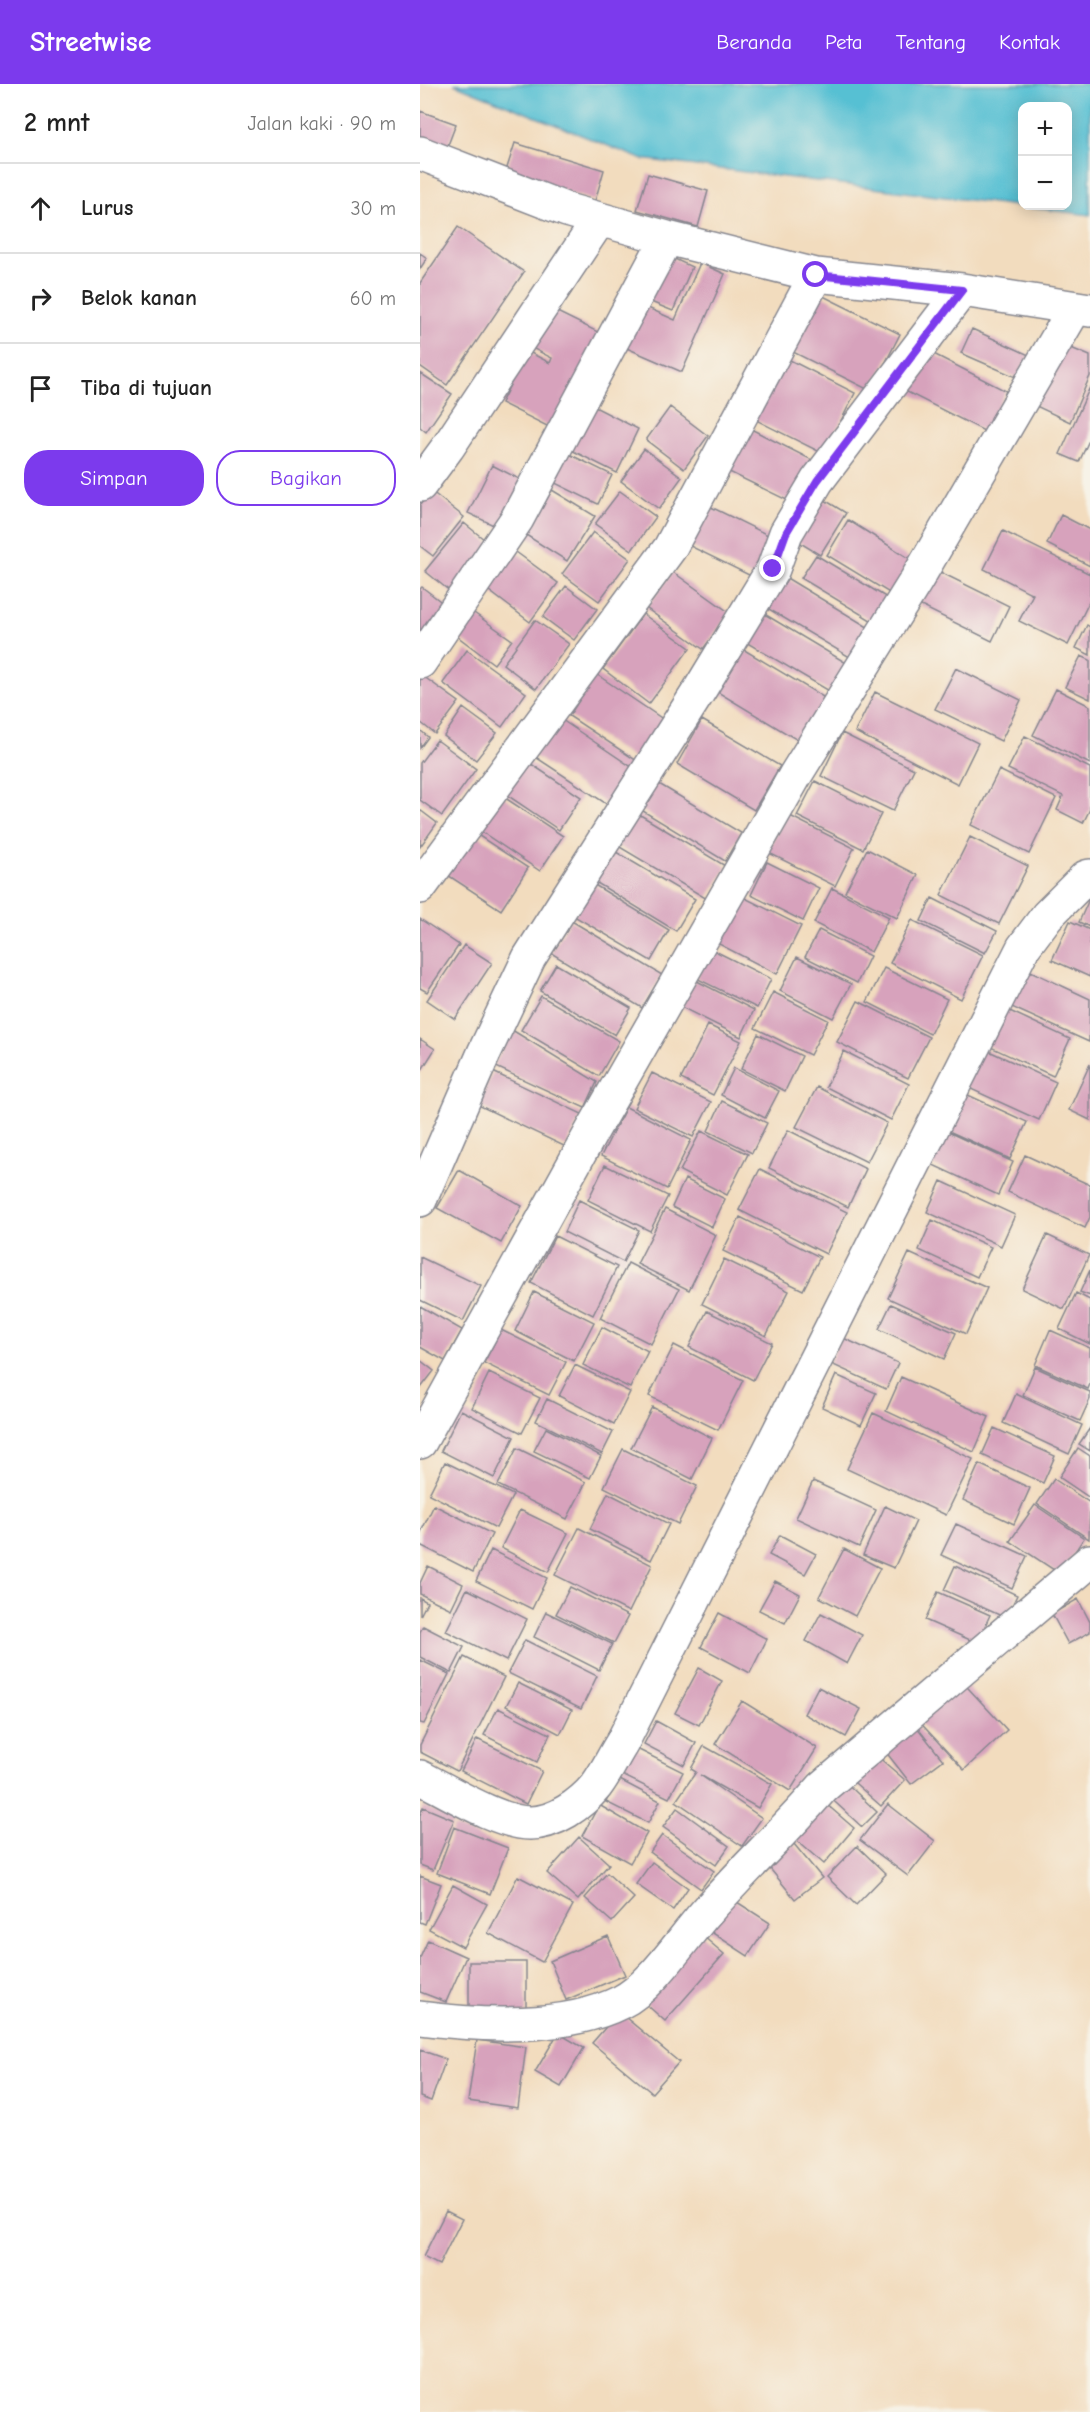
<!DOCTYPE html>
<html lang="id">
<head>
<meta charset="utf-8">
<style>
  :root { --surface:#fff; --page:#f2f2f2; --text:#222; --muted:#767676; --line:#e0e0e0; --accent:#7c3aed }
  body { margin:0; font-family:"Comic Neue",sans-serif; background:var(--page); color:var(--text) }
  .controls { position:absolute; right:18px; top:18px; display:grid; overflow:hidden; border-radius:12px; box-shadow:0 3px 15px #0003 }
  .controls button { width:54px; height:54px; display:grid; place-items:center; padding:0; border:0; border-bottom:2px solid var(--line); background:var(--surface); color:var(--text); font:30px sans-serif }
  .stop { position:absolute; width:18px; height:18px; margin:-14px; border:4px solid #7c3aed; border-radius:50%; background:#fff }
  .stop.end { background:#7c3aed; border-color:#fff; box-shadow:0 2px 6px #0008 }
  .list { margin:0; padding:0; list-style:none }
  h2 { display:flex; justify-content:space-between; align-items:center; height:78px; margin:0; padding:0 24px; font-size:26px }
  h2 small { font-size:20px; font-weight:400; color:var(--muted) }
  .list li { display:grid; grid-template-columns:39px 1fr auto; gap:18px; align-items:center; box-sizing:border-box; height:90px; padding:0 24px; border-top:2px solid var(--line) }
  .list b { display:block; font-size:22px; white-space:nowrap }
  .list em { font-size:20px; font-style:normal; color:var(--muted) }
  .actions { display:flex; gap:12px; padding:18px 24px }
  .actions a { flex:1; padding:14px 0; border:2px solid var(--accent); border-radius:24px; text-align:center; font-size:21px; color:var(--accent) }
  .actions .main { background:var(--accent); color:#fff }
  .icon { flex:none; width:33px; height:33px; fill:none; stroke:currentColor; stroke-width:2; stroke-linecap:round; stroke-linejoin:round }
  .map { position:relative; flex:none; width:670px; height:2328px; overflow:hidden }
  header { display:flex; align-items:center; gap:36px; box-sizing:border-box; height:84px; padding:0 30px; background:var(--accent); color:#fff }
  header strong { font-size:28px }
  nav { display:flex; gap:33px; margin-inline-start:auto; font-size:21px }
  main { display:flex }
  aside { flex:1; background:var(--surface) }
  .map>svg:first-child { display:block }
</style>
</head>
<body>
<header>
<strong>Streetwise</strong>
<nav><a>Beranda</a><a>Peta</a><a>Tentang</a><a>Kontak</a></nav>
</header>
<main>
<aside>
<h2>2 mnt<small>Jalan kaki · 90 m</small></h2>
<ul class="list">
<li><svg class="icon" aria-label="ahead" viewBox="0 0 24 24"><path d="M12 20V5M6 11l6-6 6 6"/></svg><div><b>Lurus</b></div><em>30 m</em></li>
<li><svg class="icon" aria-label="right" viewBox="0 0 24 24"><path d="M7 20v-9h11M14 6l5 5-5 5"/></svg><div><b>Belok kanan</b></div><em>60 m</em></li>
<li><svg class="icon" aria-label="arrive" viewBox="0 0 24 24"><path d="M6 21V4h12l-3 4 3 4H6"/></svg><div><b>Tiba di tujuan</b></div></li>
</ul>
<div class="actions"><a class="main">Simpan</a><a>Bagikan</a></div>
</aside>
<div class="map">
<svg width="670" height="2328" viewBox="0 0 670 2328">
  <rect width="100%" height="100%" fill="#f7f3e8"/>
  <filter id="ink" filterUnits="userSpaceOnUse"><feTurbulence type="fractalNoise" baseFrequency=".0167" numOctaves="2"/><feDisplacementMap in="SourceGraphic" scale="12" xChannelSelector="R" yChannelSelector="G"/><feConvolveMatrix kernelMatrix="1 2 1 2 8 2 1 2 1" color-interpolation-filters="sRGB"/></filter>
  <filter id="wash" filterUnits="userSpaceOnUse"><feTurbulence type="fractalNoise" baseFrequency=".008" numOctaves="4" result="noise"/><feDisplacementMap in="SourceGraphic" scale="24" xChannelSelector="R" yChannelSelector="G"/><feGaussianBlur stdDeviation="1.35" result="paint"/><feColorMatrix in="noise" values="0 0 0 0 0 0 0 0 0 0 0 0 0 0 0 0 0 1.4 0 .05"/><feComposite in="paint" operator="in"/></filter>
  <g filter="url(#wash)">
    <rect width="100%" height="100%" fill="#f2dcbe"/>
    <path fill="#57c0d3" stroke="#397898" stroke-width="1.5" fill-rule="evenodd" d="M 34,0 L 670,0 L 670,131 L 221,75 ZM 602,22 L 648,22 L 648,122 L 602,122 Z"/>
    <g id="blocks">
      <path fill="#d7a2bc" d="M 0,27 L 36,40 L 25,69 L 0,59 Z
        M 95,59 L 184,86 L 175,117 L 85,90 Z
        M 228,90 L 288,107 L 278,143 L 217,126 Z
        M 38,143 L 104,188 L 27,301 L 0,282 L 0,199 Z
        M 0,169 L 7,174 L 0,185 Z
        M 246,171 L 272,183 L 253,227 L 226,216 Z
        M 280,179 L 305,190 L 262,288 L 202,262 L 219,220 L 255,236 Z
        M 391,206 L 480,250 L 451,307 L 363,263 Z
        M 127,223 L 180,249 L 137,347 L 81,319 L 107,267 L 130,279 L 132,274 L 108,262 Z
        M 552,245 L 609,271 L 598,294 L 541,269 Z
        M 644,261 L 670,272 L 670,292 L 650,338 L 616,322 Z
        M 504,265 L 586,307 L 566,348 L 483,306 Z
        M 356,269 L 435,309 L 404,370 L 326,331 Z
        M 0,289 L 32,310 L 6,348 L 0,343 Z
        M 670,303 L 670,354 L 659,378 L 640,370 Z
        M 173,322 L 218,345 L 197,389 L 151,366 Z
        M 250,323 L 288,352 L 264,385 L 226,356 Z
        M 321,340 L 398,379 L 377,421 L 299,383 Z
        M 224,365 L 262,393 L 239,425 L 201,397 Z
        M 145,368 L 192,391 L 178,420 L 131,397 Z
        M 72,381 L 109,400 L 86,447 L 48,429 Z
        M 132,406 L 175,432 L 147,477 L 106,451 Z
        M 11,407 L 44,433 L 13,472 L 0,462 L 0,421 Z
        M 200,407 L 236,433 L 212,466 L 175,440 Z
        M 395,410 L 426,429 L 400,471 L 369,452 Z
        M 287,421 L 356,455 L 337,495 L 268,461 Z
        M 641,431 L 670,446 L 670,482 L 627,460 Z
        M 428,436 L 492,476 L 471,510 L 407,471 Z
        M 44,439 L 75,464 L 37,513 L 5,487 Z
        M 583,447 L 670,490 L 670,516 L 648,561 L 599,537 L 613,510 L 564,485 Z
        M 173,448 L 210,475 L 179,517 L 142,490 Z
        M 92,465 L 138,499 L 110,538 L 64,503 Z
        M 396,471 L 469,515 L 454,538 L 381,494 Z
        M 516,486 L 589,522 L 572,557 L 499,521 Z
        M 253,488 L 310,529 L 283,565 L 226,524 Z
        M 365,493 L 451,545 L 433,575 L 347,524 Z
        M 146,502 L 177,525 L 154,556 L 123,533 Z
        M 2,503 L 33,527 L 0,568 L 0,505 Z
        M 341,528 L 428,580 L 411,608 L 324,557 Z
        M 54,529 L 92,556 L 74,580 L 37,552 Z
        M 223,530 L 270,564 L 229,620 L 183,585 Z
        M 115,536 L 149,560 L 116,605 L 83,580 Z
        M 667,541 L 670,543 L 670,571 L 656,564 Z
        M 316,561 L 410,617 L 384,660 L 291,604 Z
        M 47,566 L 106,609 L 82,643 L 23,599 Z
        M 661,572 L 670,576 L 670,615 L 645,603 Z
        M 536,584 L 601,616 L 581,657 L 515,625 Z
        M 0,590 L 39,618 L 15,650 L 0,638 Z
        M 176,590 L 250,640 L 223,681 L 149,632 Z
        M 636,605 L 670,622 L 670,680 L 613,651 Z
        M 455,608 L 558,659 L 538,700 L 435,648 Z
        M 43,624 L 77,649 L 56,676 L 24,652 Z
        M 139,634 L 213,684 L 188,721 L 114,672 Z
        M 282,636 L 360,682 L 334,726 L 257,680 Z
        M 0,646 L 8,653 L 0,664 Z
        M 422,649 L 494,685 L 473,727 L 401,692 Z
        M 605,652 L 670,684 L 670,725 L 663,739 L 637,726 L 643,712 L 588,685 Z
        M 17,656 L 56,685 L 22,732 L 0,716 L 0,679 Z
        M 99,672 L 161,713 L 139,746 L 78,705 Z
        M 579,686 L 636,714 L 609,770 L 551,741 Z
        M 234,697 L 321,749 L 305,777 L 218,724 Z
        M 395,697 L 461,730 L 443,765 L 377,732 Z
        M 73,706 L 143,752 L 120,787 L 50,740 Z
        M 0,726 L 17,739 L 0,763 Z
        M 212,726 L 307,783 L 287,815 L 193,759 Z
        M 366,730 L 434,764 L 415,802 L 347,768 Z
        M 47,744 L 108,784 L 81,826 L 20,786 Z
        M 550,753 L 608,782 L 579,840 L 521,811 Z
        M 191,765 L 275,815 L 256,847 L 172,796 Z
        M 447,765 L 498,791 L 477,834 L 425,808 Z
        M 347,778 L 399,804 L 383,837 L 331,811 Z
        M 173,800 L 249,846 L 231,877 L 154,832 Z
        M 412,804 L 469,833 L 451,868 L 394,839 Z
        M 319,811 L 381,842 L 357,890 L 295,858 Z
        M 670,813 L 670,843 L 659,838 Z
        M 512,814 L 577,847 L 565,869 L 501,837 Z
        M 0,835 L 39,861 L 7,908 L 0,904 Z
        M 150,836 L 242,891 L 222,924 L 131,869 Z
        M 492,836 L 563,871 L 541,915 L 470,879 Z
        M 650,837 L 670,846 L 670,893 L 632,876 Z
        M 399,846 L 450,872 L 437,899 L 385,873 Z
        M 44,861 L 72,879 L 35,935 L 7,916 Z
        M 291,865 L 351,895 L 337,924 L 276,894 Z
        M 377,873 L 431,900 L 413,934 L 360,907 Z
        M 136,880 L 211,924 L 195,951 L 120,907 Z
        M 602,883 L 670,915 L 669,958 L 585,920 Z
        M 464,884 L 527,915 L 510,950 L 447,918 Z
        M 275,896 L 334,926 L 321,953 L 261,923 Z
        M 353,908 L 408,936 L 390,971 L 335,944 Z
        M 121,912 L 199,957 L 179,992 L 101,946 Z
        M 438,917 L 509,953 L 488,994 L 417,958 Z
        M 579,922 L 650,955 L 633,992 L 562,959 Z
        M 288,941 L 321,957 L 293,1011 L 261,995 Z
        M 92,946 L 177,998 L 165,1024 L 74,982 Z
        M 338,950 L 382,972 L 365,1007 L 321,985 Z
        M 0,955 L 15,965 L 0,989 Z
        M 558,962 L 636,998 L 619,1036 L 540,1000 Z
        M 424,967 L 489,1000 L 471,1036 L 406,1003 Z
        M 670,980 L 670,1036 L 649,1026 Z
        M 314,984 L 359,1007 L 345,1034 L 301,1011 Z
        M 73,988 L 162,1030 L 146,1063 L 58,1021 Z
        M 232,989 L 291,1018 L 273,1053 L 214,1024 Z
        M 397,1003 L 467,1039 L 447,1078 L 376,1043 Z
        M 537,1006 L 607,1038 L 590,1075 L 520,1043 Z
        M 302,1017 L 347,1039 L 332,1069 L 288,1047 Z
        M 206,1023 L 271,1056 L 247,1105 L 181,1072 Z
        M 515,1042 L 593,1078 L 578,1111 L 500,1075 Z
        M 368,1046 L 446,1085 L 428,1123 L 349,1084 Z
        M 281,1047 L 328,1070 L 307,1111 L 260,1087 Z
        M 605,1071 L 670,1101 L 670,1133 L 665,1144 L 588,1108 Z
        M 185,1081 L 248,1112 L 230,1147 L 168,1116 Z
        M 340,1085 L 427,1128 L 406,1170 L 319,1126 Z
        M 39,1086 L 102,1122 L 81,1159 L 17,1124 Z
        M 265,1095 L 305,1115 L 292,1143 L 252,1123 Z
        M 521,1097 L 595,1131 L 581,1162 L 507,1128 Z
        M 159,1116 L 219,1146 L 203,1178 L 144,1148 Z
        M 245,1125 L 296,1151 L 269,1206 L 217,1180 Z
        M 320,1133 L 400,1173 L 383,1206 L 303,1167 Z
        M 512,1136 L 571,1163 L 557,1193 L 499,1166 Z
        M 627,1151 L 669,1171 L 644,1225 L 602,1205 Z
        M 135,1152 L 197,1183 L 173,1231 L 111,1199 Z
        M 489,1169 L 567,1204 L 546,1250 L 468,1214 Z
        M 0,1173 L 61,1202 L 43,1237 L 0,1216 Z
        M 304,1175 L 369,1207 L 346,1252 L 282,1220 Z
        M 208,1179 L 259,1205 L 231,1260 L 180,1234 Z
        M 670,1186 L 670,1212 L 660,1208 Z
        M 114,1208 L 174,1238 L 154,1277 L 95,1247 Z
        M 656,1209 L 670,1216 L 670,1260 L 639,1245 Z
        M 471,1220 L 536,1249 L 524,1275 L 459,1245 Z
        M 0,1222 L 42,1246 L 25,1277 L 0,1263 Z
        M 287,1227 L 352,1259 L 333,1296 L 269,1263 Z
        M 182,1243 L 228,1267 L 210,1304 L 163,1281 Z
        M 81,1246 L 146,1278 L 129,1311 L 64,1279 Z
        M 630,1246 L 670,1264 L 670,1300 L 668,1305 L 615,1281 Z
        M 421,1253 L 478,1279 L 466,1305 L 409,1279 Z
        M 254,1261 L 323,1296 L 298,1346 L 229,1312 Z
        M 0,1276 L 14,1287 L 0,1305 Z
        M 155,1281 L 210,1308 L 194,1340 L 139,1312 Z
        M 615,1283 L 670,1308 L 670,1315 L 660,1337 L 603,1311 Z
        M 69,1289 L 120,1314 L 102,1349 L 52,1324 Z
        M 416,1291 L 456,1309 L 441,1341 L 402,1323 Z
        M 481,1293 L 569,1333 L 554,1368 L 466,1327 Z
        M 596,1310 L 662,1341 L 649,1370 L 583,1339 Z
        M 127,1315 L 193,1348 L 182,1370 L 116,1337 Z
        M 232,1323 L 292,1354 L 272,1395 L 211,1364 Z
        M 41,1326 L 94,1353 L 74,1394 L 21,1367 Z
        M 453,1329 L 553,1375 L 526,1431 L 427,1385 Z
        M 126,1344 L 181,1372 L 170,1394 L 114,1367 Z
        M 574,1344 L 635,1372 L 623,1399 L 562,1371 Z
        M 670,1344 L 670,1367 L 659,1360 Z
        M 97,1364 L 166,1398 L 147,1435 L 78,1401 Z
        M 658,1364 L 670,1372 L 670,1414 L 639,1393 Z
        M 203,1365 L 277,1402 L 258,1440 L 184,1403 Z
        M 25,1378 L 93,1411 L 76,1444 L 9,1410 Z
        M 559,1380 L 610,1404 L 594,1440 L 543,1416 Z
        M 634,1395 L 670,1419 L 669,1455 L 617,1420 Z
        M 393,1397 L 456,1426 L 439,1463 L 376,1434 Z
        M 188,1409 L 249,1440 L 231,1476 L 170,1445 Z
        M 14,1421 L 72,1450 L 53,1488 L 0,1461 L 0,1450 Z
        M 615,1421 L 664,1454 L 640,1490 L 590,1457 Z
        M 465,1422 L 496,1437 L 474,1484 L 443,1471 Z
        M 100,1426 L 148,1449 L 128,1488 L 81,1464 Z
        M 536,1440 L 607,1472 L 592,1504 L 521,1471 Z
        M 159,1444 L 232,1481 L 209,1528 L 135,1491 Z
        M 360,1451 L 396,1470 L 385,1490 L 349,1471 Z
        M 424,1465 L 460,1484 L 435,1532 L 399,1513 Z
        M 71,1466 L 127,1494 L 112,1525 L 56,1497 Z
        M 8,1482 L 43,1500 L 31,1525 L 0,1510 L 0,1499 Z
        M 535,1482 L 597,1511 L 586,1534 L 524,1506 Z
        M 355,1497 L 380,1510 L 365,1539 L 339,1526 Z
        M 150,1503 L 208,1532 L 194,1559 L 136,1530 Z
        M 47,1505 L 107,1535 L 86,1577 L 26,1547 Z
        M 518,1508 L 570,1531 L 557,1559 L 505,1536 Z
        M 0,1514 L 7,1518 L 0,1532 Z
        M 658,1515 L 670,1538 L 670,1548 L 648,1560 L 632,1530 Z
        M 126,1528 L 192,1560 L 179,1586 L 114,1553 Z
        M 299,1529 L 347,1555 L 330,1589 L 281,1563 Z
        M 401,1529 L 442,1551 L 427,1580 L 386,1557 Z
        M 3,1542 L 44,1563 L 31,1589 L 0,1573 L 0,1548 Z
        M 105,1556 L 177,1592 L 161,1625 L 88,1589 Z
        M 44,1573 L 84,1593 L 37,1687 L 0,1668 L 0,1661 Z
        M 0,1576 L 29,1590 L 4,1640 L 0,1639 Z
        M 279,1584 L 302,1597 L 279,1641 L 255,1629 Z
        M 536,1591 L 587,1646 L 544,1686 L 494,1632 Z
        M 98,1599 L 152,1626 L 140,1650 L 86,1622 Z
        M 398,1603 L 441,1625 L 426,1653 L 384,1630 Z
        M 322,1617 L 397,1664 L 370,1707 L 295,1660 Z
        M 78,1624 L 130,1650 L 117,1678 L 64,1651 Z
        M 236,1637 L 276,1659 L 264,1681 L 224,1660 Z
        M 493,1638 L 523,1676 L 491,1700 L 462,1663 Z
        M 57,1655 L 122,1687 L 106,1720 L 41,1687 Z
        M 284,1662 L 352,1700 L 338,1724 L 280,1691 L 342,1734 L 322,1762 L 256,1717 L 276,1688 L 271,1685 Z
        M 213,1663 L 263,1688 L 249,1714 L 200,1690 Z
        M 450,1666 L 485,1696 L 461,1722 L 427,1692 Z
        M 418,1691 L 457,1728 L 442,1743 L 403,1707 Z
        M 198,1695 L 240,1717 L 228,1739 L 186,1718 Z
        M 405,1719 L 434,1744 L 404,1780 L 375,1755 Z
        M 468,1720 L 515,1757 L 488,1792 L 440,1756 Z
        M 179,1721 L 227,1749 L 210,1779 L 162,1752 Z
        M 3,1723 L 34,1736 L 13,1786 L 0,1781 L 0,1731 Z
        M 257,1724 L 309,1762 L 296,1781 L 243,1743 Z
        M 34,1743 L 88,1764 L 70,1810 L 17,1789 Z
        M 242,1751 L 294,1787 L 281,1805 L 230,1768 Z
        M 159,1753 L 189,1780 L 158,1816 L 127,1789 Z
        M 374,1760 L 402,1794 L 375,1815 L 347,1781 Z
        M 437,1762 L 466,1790 L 436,1821 L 407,1793 Z
        M 232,1778 L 268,1804 L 253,1826 L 216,1800 Z
        M 187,1789 L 214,1814 L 192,1838 L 165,1814 Z
        M 0,1792 L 21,1800 L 5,1840 L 0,1838 Z
        M 98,1792 L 153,1821 L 122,1878 L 68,1849 Z
        M 33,1801 L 67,1820 L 43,1863 L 9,1845 Z
        M 306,1811 L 350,1839 L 328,1872 L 285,1844 Z
        M 277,1847 L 304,1870 L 245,1937 L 219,1914 Z
        M 188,1852 L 205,1891 L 146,1916 L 130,1877 Z
        M 8,1856 L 46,1873 L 26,1918 L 0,1908 L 0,1874 Z
        M 49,1878 L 106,1878 L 106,1930 L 49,1931 Z
        M 199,1928 L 259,1978 L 232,2009 L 172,1959 Z
        M 138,1949 L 164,1964 L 141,2003 L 115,1988 Z
        M 57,1956 L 106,1963 L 98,2024 L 48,2017 Z
        M 0,1966 L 26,1975 L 11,2017 L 0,2013 Z
        M 26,2127 L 42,2135 L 19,2181 L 3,2173 Z"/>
    </g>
  </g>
  <g filter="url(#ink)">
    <use href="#blocks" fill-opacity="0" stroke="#86868e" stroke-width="1.5"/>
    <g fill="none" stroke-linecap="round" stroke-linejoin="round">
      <g stroke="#86868e" stroke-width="36">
        <path id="minor" d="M 0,69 L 147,126 L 247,154 L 396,191 L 542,206 L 670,226
          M 0,401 L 28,363 L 179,136
          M 0,578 L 97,435 L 247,154
          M 0,803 L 250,464 L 396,191
          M 0,1116 L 64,969 L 109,874 L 279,607 L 353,485 L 366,449 L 397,397 L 542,206
          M 0,1358 L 172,1047 L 376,690 L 497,495 L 655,224
          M 0,1693 C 28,1707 79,1739 110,1739 C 135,1739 161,1720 176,1702 C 186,1689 193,1673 202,1659 L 603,864 L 627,832 L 666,793 L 670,792
          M 0,1934 C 60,1942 146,1946 201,1918 C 232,1903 264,1852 288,1826 C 325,1784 366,1746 403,1703 L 670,1477"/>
      </g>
      <use href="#minor" stroke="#fff" stroke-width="33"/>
    </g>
  </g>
  <g fill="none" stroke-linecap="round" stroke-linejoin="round" filter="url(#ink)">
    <path stroke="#7c3aed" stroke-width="8" d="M 353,485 L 366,449 L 397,397 L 542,206 L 396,191"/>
  </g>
</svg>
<div class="controls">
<button>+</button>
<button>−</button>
</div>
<div class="stop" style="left:396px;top:191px"></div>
<div class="stop end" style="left:353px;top:485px"></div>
</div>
</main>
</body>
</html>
